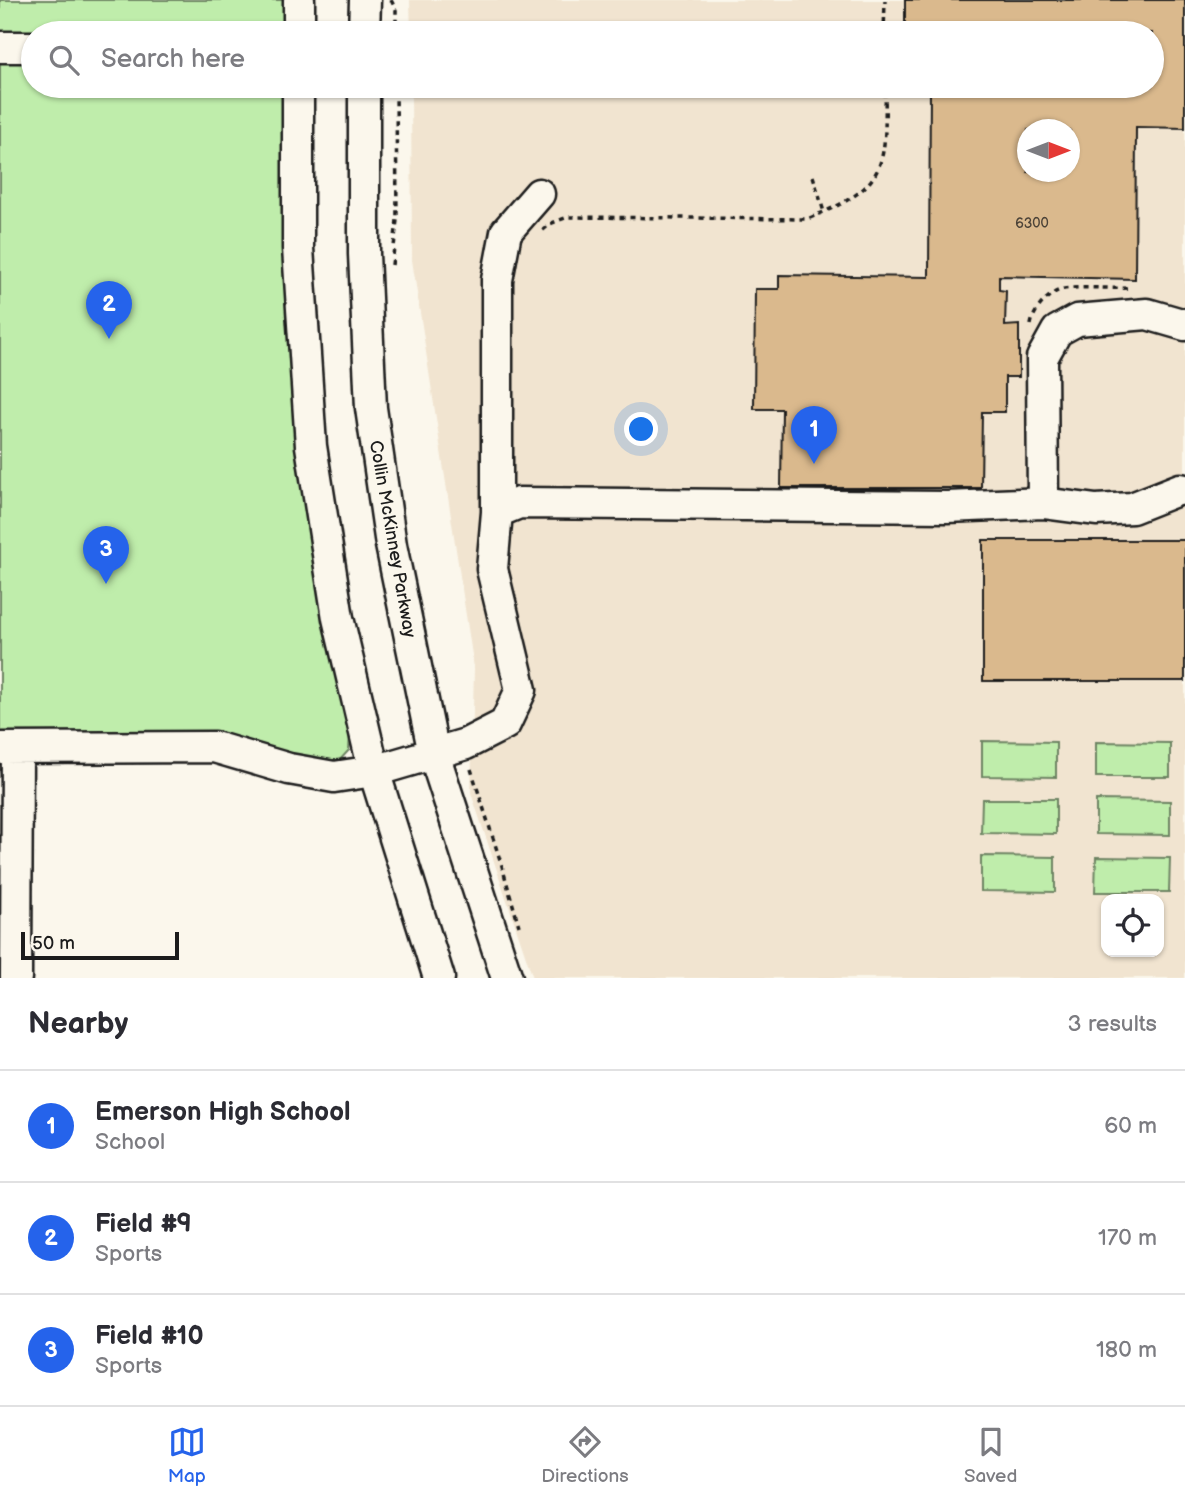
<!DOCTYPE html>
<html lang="en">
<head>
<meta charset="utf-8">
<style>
  :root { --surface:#fff; --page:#f7f7f7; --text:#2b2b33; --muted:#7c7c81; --line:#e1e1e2; --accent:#2563eb }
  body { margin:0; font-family:"Balsamiq Sans",sans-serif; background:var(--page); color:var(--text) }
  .controls { position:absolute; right:21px; bottom:21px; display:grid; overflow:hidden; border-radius:14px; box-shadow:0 2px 5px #0004 }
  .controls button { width:63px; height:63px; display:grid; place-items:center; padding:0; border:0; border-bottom:2px solid var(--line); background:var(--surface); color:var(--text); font:35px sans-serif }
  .compass { position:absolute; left:1017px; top:119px; width:63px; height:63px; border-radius:50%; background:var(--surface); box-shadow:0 2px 5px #0004; rotate:90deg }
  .scale { position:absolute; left:21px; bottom:18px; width:158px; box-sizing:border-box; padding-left:7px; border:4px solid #1c1c1c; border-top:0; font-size:19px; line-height:24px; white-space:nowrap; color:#1c1c1c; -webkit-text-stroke:5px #fbf7ec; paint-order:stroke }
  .you { position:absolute; left:642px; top:430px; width:24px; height:24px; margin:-18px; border:5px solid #fff; border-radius:50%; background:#1a73e8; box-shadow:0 0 0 10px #1a73e833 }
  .badge { display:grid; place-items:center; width:46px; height:46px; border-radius:50%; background:var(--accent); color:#fff; font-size:23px; font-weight:700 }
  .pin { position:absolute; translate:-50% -58px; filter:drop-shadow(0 2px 4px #0008) }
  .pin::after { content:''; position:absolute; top:37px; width:24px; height:21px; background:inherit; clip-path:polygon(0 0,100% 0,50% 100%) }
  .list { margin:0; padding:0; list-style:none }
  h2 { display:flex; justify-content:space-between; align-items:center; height:91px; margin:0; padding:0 28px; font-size:30px }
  h2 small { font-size:23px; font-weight:400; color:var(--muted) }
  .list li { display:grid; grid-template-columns:46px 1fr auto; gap:21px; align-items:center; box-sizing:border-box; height:112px; padding:0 28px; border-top:2px solid var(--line) }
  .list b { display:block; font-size:26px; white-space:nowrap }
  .list p { margin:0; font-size:23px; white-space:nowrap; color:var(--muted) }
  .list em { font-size:23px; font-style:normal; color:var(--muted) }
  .icon { flex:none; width:38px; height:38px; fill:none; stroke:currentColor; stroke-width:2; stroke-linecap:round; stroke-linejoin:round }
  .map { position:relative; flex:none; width:1185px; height:978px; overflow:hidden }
  .search { position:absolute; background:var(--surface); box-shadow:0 2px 5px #0004; left:21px; right:21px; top:21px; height:77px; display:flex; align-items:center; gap:18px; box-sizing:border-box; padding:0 24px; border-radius:38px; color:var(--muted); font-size:26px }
  .sheet { height:427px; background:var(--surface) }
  nav { display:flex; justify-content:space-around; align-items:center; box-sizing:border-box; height:98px; border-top:2px solid var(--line); background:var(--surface); font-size:19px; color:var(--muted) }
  nav a { display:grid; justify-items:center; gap:4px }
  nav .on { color:var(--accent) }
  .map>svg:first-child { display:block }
</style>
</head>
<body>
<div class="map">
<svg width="1185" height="978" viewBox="0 0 1185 978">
  <rect width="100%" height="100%" fill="#fbf7ec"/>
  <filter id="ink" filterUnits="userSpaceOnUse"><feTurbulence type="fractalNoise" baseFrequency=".0143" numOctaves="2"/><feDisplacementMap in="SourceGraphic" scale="14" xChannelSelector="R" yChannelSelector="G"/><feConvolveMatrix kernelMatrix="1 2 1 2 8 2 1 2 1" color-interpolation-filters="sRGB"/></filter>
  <g filter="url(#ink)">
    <path fill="#f1e4d0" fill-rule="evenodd" d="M 410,0 L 1185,0 L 1185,978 L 533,978 L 471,793 L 474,668 L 412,260 L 411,86 L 1152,86 L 1152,33 L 411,33 ZM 1028,130 L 1070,130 L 1070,172 L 1028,172 ZM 1106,899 L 1159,899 L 1159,952 L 1106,952 Z"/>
    <path fill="#bfedab" stroke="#6e8464" stroke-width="2" d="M 0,0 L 287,0 L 287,33 L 33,33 L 33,86 L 286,86 L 333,657 L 350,733 L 349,750 L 339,761 L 326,766 L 0,733 Z
      M 982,741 L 1056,742 L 1056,777 L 982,776 Z
      M 1096,742 L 1170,743 L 1170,777 L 1096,777 Z
      M 982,799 L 1056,799 L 1056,834 L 981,833 Z
      M 1096,800 L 1170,801 L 1170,835 L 1096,834 Z
      M 981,856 L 1055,857 L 1055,892 L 981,891 Z
      M 1096,857 L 1170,858 L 1169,892 L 1095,892 Z"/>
    <path fill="#dab98d" stroke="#1c1c1c" stroke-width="2" fill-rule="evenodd" d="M 905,0 L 1185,0 L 1185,128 L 1136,127 L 1135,279 L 999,276 L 999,290 L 1006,291 L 1005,326 L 1019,325 L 1019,377 L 1005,377 L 1005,412 L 982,412 L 981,488 L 781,488 L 782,409 L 754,409 L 755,289 L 779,289 L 779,275 L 929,277 L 930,86 L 1152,86 L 1152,33 L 905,33 ZM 1028,130 L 1070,130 L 1070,172 L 1028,172 Z
      M 983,540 L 1185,540 L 1185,681 L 983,681 Z"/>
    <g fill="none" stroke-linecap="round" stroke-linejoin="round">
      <g stroke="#1c1c1c" stroke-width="35">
        <path id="minor" d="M 299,33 L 299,0
          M 364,33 L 365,0
          M 0,47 L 33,47
          M 298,86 L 298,248 L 311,446 L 338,618 L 374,771 L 439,978
          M 364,86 L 364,254 L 371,408 L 391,545 L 434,754 L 507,978
          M 1043,503 L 1042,358 L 1057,331 L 1077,320 L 1147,314 L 1185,325
          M 497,512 L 497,280 L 506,232 L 539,194
          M 0,748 L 214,747 L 289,769 L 334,777 L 374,771 L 466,744 L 505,724 L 521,690 L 492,569 L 497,512 L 519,503 L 947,507 L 1043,503 L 1096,510 L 1132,508 L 1180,489 L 1185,490
          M 16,978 L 17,749"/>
      </g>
      <path stroke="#1c1c1c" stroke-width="3.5" stroke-dasharray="5 5" stroke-linecap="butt" d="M 391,0 L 396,10 L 396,33
        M 52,30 L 65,30 L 68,27 L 266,31 L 273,27
        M 884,33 L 885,0
        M 813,176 L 824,212
        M 543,230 L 552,223 L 568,217 L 807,219 C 888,187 886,168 885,86
        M 392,265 L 397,220 L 396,86
        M 1031,325 C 1033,310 1049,292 1064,289 C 1084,286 1107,289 1127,288
        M 471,769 L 502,866 L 519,926"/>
      <use href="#minor" stroke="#fbf7ec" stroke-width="30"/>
    </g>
  </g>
  <g text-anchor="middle" stroke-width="5" stroke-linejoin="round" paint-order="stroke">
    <g font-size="14" fill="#4c4338">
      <text x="1032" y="228">6300</text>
    </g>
    <g font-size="18" fill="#1c1c1c" stroke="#fbf7ec">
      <text transform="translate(393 539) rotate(80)" y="6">Collin McKinney Parkway</text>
    </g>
  </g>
</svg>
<div class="controls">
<button><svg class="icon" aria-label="locate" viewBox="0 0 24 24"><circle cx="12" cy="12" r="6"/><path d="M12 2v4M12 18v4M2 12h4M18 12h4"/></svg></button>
</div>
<svg class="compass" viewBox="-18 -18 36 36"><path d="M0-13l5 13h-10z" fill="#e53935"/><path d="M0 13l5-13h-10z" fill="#7c7c81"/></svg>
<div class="scale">50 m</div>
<div class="you"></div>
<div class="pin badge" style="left:814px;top:464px">1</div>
<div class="pin badge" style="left:109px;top:339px">2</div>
<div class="pin badge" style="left:106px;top:584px">3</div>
<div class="search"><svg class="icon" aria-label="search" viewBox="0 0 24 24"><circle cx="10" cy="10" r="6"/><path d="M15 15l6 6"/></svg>Search here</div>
</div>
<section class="sheet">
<h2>Nearby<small>3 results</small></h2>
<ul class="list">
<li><span class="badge">1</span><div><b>Emerson High School</b><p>School</p></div><em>60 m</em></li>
<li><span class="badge">2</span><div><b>Field #9</b><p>Sports</p></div><em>170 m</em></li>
<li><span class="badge">3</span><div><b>Field #10</b><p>Sports</p></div><em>180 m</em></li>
</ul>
</section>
<nav>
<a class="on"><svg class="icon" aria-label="map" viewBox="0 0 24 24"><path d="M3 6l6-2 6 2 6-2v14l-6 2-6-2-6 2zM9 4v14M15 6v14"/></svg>Map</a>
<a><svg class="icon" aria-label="directions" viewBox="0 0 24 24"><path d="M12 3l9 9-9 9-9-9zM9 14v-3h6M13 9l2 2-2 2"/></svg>Directions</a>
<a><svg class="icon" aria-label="saved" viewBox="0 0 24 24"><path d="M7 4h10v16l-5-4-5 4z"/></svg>Saved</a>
</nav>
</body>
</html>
